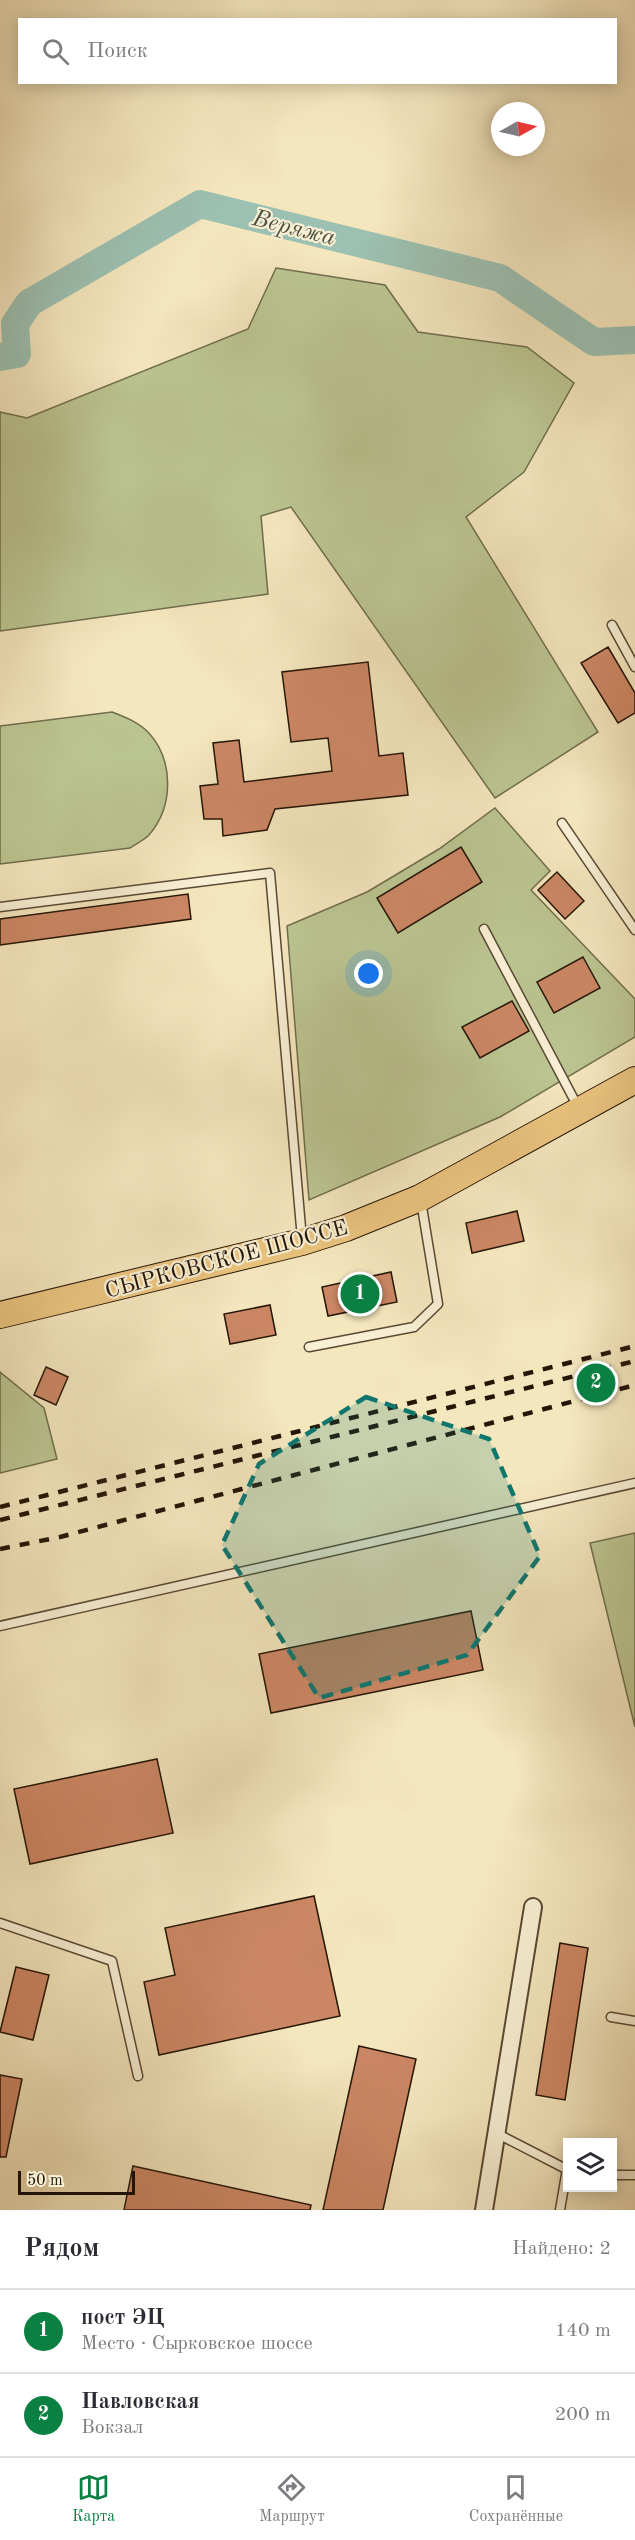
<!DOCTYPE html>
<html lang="ru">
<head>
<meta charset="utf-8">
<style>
  :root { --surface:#fff; --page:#f2f2f3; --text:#2b2b33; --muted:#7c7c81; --line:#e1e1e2; --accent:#0b8043 }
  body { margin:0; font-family:"Old Standard TT",serif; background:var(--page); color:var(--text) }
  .controls { position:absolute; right:18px; bottom:18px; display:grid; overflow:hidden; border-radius:0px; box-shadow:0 3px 15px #0003 }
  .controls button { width:54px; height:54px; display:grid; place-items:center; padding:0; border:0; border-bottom:2px solid var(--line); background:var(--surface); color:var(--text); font:30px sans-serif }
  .compass { position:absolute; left:491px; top:102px; width:54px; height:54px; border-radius:50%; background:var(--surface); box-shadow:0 3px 15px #0003; rotate:82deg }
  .scale { position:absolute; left:18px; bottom:15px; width:117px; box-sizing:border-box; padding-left:6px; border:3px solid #251507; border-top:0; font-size:16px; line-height:21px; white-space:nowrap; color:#251507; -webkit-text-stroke:4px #f8efd4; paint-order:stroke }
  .you { position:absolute; left:369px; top:974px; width:21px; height:21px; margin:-15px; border:4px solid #fff; border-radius:50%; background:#1a73e8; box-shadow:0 0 0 9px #1a73e833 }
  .badge { display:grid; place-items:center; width:39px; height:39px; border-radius:50%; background:var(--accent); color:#fff; font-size:20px; font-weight:700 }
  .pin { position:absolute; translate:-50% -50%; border:3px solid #fff; box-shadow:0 2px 6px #0006 }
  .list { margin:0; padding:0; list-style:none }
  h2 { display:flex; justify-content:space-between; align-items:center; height:78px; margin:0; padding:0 24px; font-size:26px }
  h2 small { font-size:20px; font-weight:400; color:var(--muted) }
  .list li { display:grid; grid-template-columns:39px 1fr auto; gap:18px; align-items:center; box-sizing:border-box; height:84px; padding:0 24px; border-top:2px solid var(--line) }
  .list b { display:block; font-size:22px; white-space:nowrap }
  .list p { margin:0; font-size:20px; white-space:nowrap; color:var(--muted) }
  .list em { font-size:20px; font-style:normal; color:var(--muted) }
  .icon { flex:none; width:33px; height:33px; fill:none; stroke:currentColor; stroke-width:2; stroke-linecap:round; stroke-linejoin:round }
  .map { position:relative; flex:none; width:635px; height:2210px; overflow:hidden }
  .search { position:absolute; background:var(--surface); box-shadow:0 3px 15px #0003; left:18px; right:18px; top:18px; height:66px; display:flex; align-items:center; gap:15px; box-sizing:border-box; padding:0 21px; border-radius:0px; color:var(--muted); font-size:22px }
  .sheet { height:246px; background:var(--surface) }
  nav { display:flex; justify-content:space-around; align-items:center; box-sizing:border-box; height:84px; border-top:2px solid var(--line); background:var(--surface); font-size:16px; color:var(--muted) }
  nav a { display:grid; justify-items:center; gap:3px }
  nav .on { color:var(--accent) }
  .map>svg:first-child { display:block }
</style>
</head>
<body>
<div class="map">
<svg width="635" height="2210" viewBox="0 0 635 2210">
  <rect width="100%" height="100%" fill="#f4e6bd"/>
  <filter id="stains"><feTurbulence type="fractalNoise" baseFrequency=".00333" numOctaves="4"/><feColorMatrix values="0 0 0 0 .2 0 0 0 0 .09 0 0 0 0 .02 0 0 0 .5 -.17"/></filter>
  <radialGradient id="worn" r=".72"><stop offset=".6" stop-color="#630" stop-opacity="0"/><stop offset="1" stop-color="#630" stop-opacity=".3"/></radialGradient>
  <path fill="#bbc591" stroke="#706d4c" stroke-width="1.5" d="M 276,268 L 385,285 L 418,332 L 527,347 L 574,383 L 524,472 L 466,517 L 598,732 L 495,798 L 291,507 L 261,516 L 268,594 L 0,631 L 0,412 L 27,418 L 248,329 Z
    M 112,712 C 125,717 138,722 148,732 C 174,760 174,806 149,835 C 144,840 136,844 130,848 L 0,864 L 0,726 Z
    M 495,808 L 550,871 L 531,890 L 635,999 L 635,1037 L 500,1117 L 309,1200 L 287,926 L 367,892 L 439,849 Z
    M 0,1372 L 44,1408 L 57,1459 L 0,1473 Z
    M 635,1533 L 635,1727 L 590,1543 Z"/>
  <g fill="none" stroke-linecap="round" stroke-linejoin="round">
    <path stroke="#9cc0b1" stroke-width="28" d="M 0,357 L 17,354 L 15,324 L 29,303 L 200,204 L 500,278 L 594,342 L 635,340"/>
  </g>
  <path fill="#cb8764" stroke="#251507" stroke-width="1.5" d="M 608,647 L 635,693 L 635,713 L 618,723 L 581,663 Z
    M 368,662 L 379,756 L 403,753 L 408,795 L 275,809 L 267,830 L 223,836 L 222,819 L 204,819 L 200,786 L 218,784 L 213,743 L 239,740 L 244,782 L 332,771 L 328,738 L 291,742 L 282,672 Z
    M 461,847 L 482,882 L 398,933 L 377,898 Z
    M 557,872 L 584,901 L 565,919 L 538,890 Z
    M 188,894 L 191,919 L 0,945 L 0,919 Z
    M 583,957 L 600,988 L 554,1013 L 537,982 Z
    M 512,1001 L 529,1031 L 480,1058 L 462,1027 Z
    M 517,1211 L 524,1241 L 472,1253 L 466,1223 Z
    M 391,1272 L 397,1302 L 328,1316 L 322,1287 Z
    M 270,1305 L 276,1335 L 230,1344 L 224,1314 Z
    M 46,1367 L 68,1377 L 56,1405 L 34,1395 Z
    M 471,1611 L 483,1670 L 271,1713 L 259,1654 Z
    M 157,1759 L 173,1833 L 30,1864 L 14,1789 Z
    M 314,1896 L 340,2016 L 159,2055 L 144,1982 L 175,1975 L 165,1928 Z
    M 560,1943 L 588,1948 L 565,2100 L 536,2095 Z
    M 16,1967 L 49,1975 L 33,2040 L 0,2032 Z
    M 359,2046 L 416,2059 L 383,2210 L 323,2210 Z
    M 0,2075 L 22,2079 L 6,2157 L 0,2157 Z
    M 133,2166 L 311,2205 L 310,2210 L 124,2210 Z"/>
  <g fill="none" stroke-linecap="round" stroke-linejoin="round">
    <g stroke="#594934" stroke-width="11">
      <path id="service" d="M 612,625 L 635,667
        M 562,823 L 635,930
        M 0,907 L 270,873 L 302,1239
        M 484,929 L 578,1107
        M 309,1347 L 414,1327 L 438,1304 L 421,1201
        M 0,1626 L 635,1483
        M 0,1923 L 112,1961 L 138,2076
        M 611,2017 L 635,2021
        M 496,2133 L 568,2170
        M 612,2175 L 635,2175
        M 560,2210 L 567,2169"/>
    </g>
    <g stroke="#594934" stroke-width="20">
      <path id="minor" d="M 484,2210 L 533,1907"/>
    </g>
    <g stroke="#251507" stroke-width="28">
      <path id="primary" d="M 0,1315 L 302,1242 L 346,1228 L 420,1198 L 635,1080"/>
    </g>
    <use href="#service" stroke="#f8efd4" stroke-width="8"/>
    <use href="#minor" stroke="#f8efd4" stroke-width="16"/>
    <use href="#primary" stroke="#eac37e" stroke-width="26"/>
    <path stroke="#251507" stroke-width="4.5" stroke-dasharray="10 10" stroke-linecap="butt" d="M 0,1507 L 635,1346
      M 0,1520 L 635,1361
      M 0,1549 L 60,1537 L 635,1385"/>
  </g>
  <path fill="#0f766e" fill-opacity="0.2" stroke="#0f766e" stroke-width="4.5" stroke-dasharray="12 8" stroke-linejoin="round" d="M 366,1397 L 489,1439 L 540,1556 L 467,1655 L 319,1698 L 222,1545 L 259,1464 Z"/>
  <g text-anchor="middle" stroke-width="4.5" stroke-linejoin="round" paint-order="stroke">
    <g font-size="22" fill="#251507" stroke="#f8efd4">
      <text transform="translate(226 1258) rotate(-15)" y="8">СЫРКОВСКОЕ ШОССЕ</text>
    </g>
    <g font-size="24" font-style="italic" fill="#4f5142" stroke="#f8efd4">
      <text transform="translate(294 227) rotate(14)" y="8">Веряжа</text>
    </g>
  </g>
  <rect width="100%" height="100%" filter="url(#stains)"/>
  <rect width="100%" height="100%" fill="url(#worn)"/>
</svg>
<div class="controls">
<button><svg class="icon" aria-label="layers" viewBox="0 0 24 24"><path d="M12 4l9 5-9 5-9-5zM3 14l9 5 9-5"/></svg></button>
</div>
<svg class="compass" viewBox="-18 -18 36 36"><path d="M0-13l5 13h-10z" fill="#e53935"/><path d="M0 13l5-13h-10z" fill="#7c7c81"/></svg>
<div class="scale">50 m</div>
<div class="you"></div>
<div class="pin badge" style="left:360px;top:1294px">1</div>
<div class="pin badge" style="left:596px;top:1383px">2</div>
<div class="search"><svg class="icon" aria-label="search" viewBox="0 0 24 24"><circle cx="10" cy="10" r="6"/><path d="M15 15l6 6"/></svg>Поиск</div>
</div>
<section class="sheet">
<h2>Рядом<small>Найдено: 2</small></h2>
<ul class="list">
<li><span class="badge">1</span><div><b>пост ЭЦ</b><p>Место · Сырковское шоссе</p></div><em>140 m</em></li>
<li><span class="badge">2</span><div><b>Павловская</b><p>Вокзал</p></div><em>200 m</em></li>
</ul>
</section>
<nav>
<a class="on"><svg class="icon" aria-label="map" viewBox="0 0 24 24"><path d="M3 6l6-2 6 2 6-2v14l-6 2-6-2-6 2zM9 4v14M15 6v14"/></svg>Карта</a>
<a><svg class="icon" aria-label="directions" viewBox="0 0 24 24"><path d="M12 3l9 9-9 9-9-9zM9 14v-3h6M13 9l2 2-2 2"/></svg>Маршрут</a>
<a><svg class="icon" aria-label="saved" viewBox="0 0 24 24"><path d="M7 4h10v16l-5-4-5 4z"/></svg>Сохранённые</a>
</nav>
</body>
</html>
